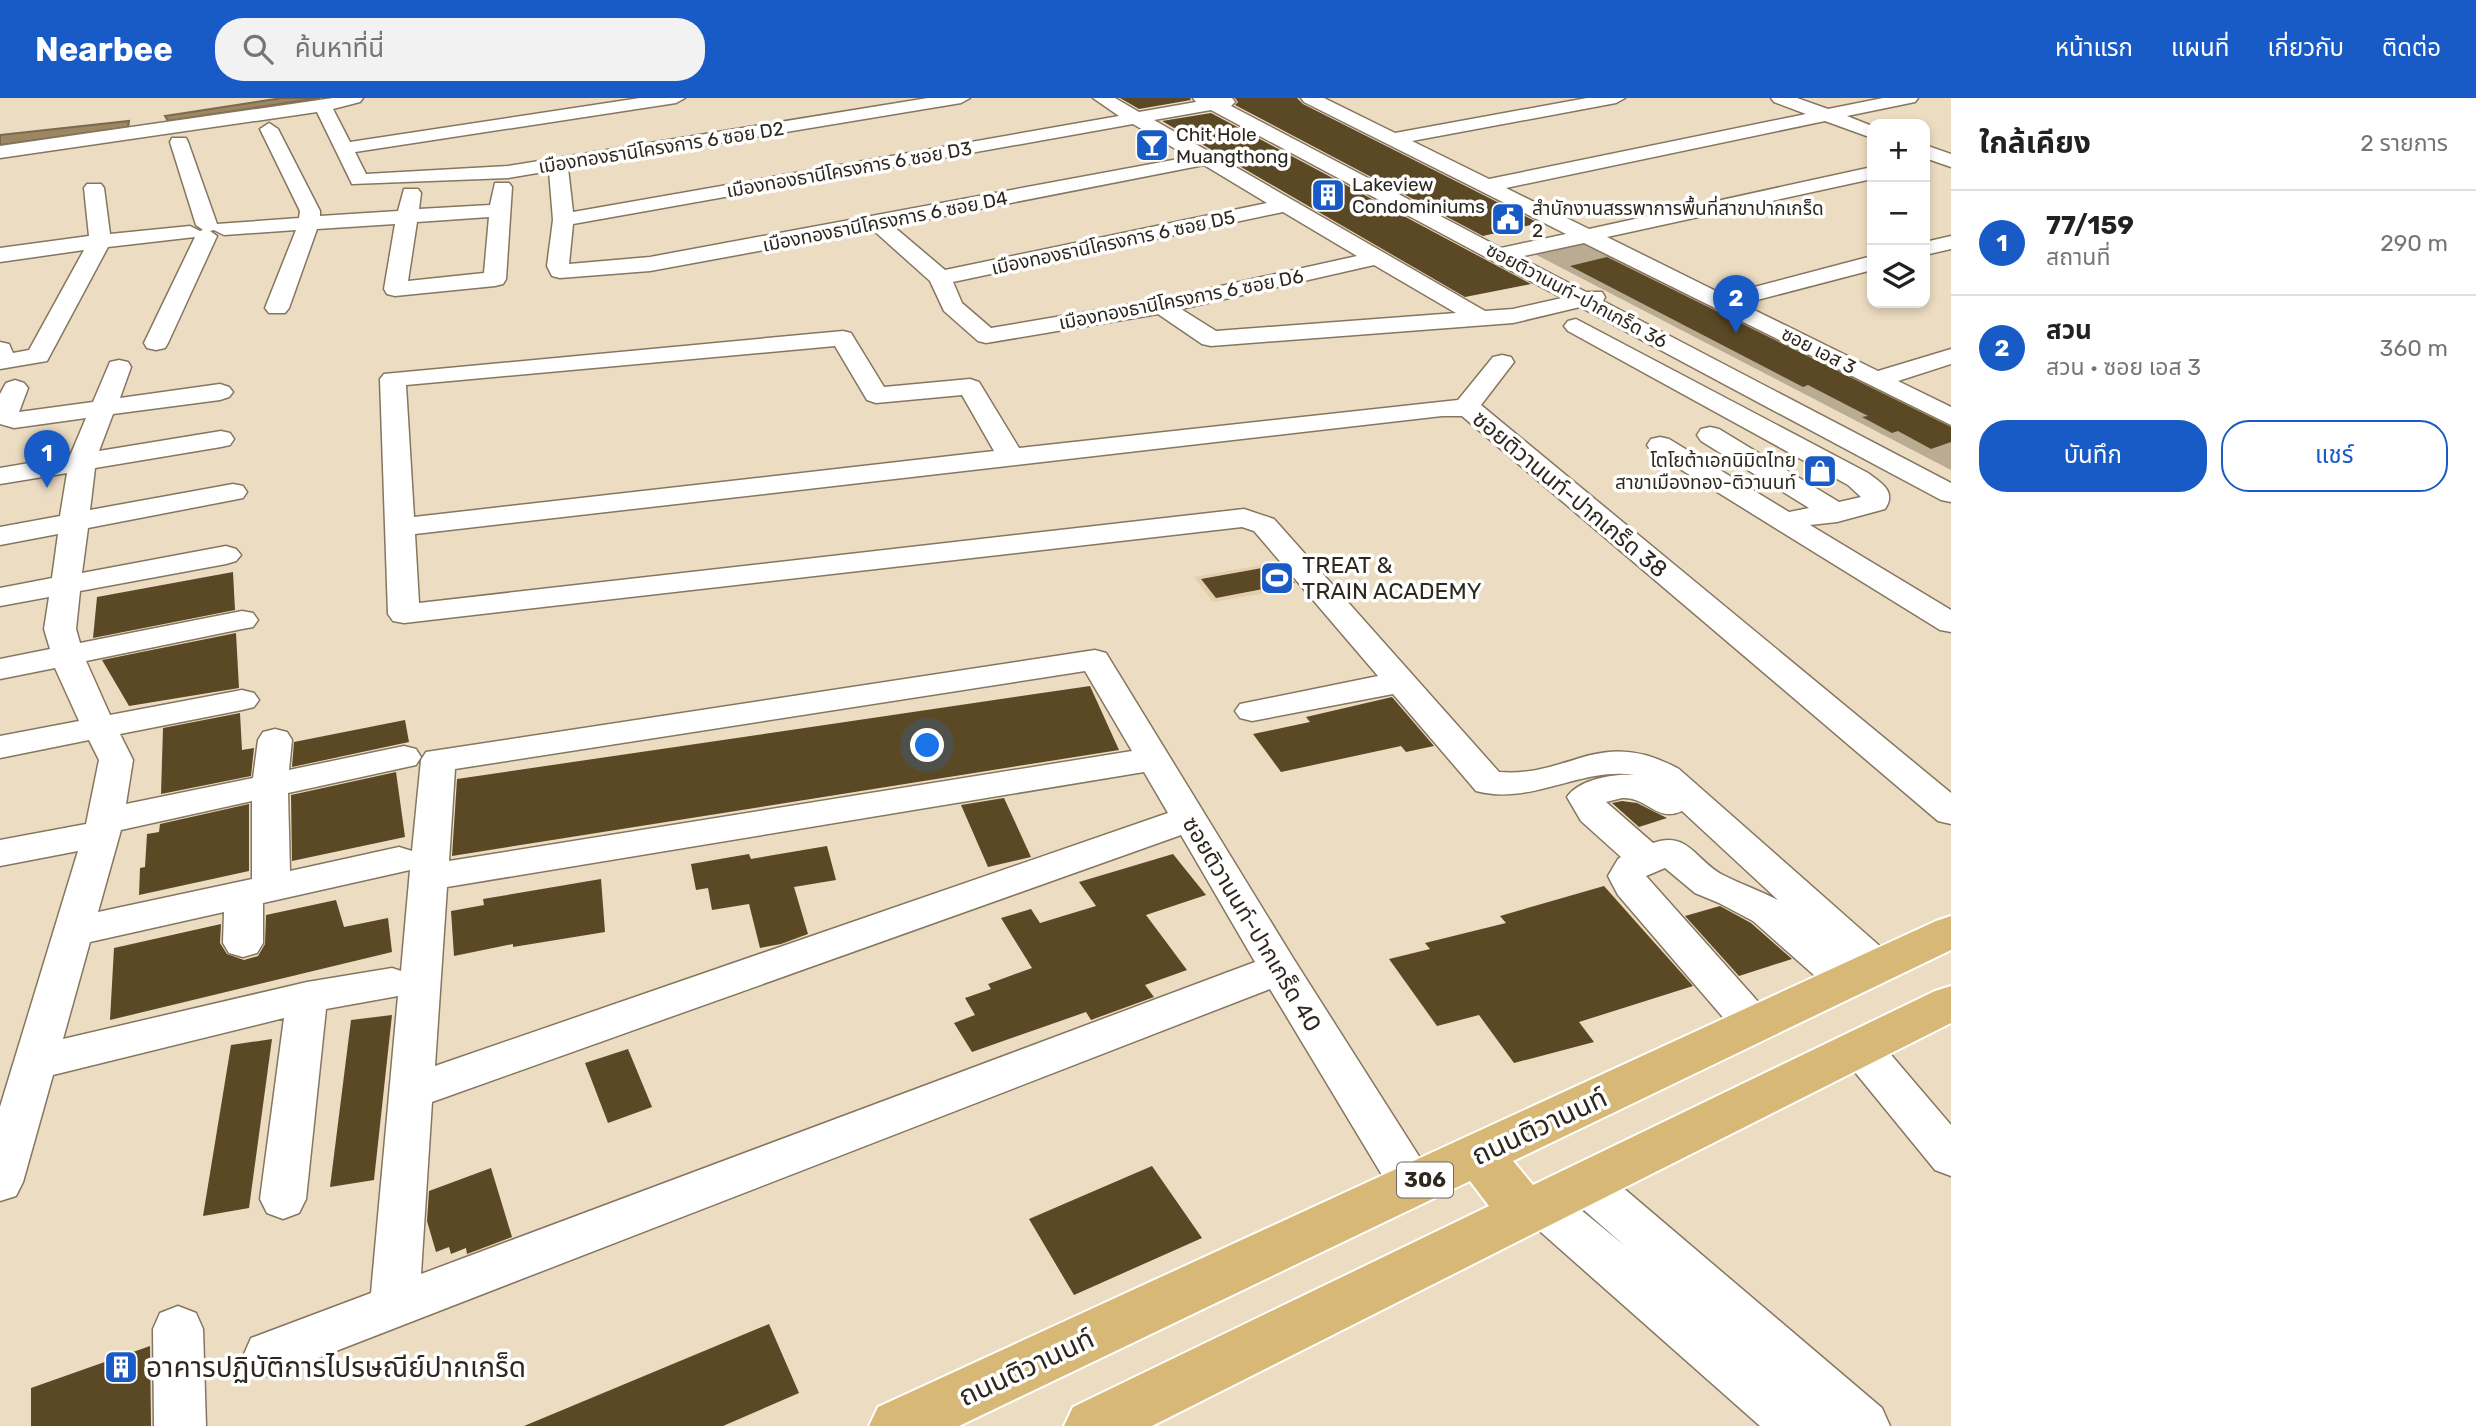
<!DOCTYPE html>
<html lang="th">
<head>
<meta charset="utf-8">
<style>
  :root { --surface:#fff; --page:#f2f2f2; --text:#202124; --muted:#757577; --line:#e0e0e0; --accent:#195bc6 }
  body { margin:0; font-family:Rubik,"Noto Sans Thai",sans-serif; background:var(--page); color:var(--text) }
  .controls { position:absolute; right:21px; top:21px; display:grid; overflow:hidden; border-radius:14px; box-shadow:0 4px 10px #0003 }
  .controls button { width:63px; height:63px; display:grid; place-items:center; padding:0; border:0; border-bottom:2px solid var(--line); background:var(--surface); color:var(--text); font:35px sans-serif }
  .you { position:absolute; left:928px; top:648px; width:24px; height:24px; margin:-18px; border:5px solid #fff; border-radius:50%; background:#1a73e8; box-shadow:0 0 0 10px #1a73e833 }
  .badge { display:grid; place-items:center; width:46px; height:46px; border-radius:50%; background:var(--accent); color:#fff; font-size:23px; font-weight:700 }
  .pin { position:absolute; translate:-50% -58px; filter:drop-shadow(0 2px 4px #0008) }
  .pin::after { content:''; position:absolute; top:37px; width:24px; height:21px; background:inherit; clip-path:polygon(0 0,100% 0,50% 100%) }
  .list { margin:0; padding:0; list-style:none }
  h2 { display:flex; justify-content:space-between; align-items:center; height:91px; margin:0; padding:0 28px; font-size:30px }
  h2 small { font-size:23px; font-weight:400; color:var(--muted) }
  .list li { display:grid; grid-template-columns:46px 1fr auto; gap:21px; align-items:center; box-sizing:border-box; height:105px; padding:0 28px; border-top:2px solid var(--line) }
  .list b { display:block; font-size:26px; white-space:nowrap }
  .list p { margin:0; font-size:23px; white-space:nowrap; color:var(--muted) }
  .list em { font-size:23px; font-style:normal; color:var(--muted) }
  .actions { display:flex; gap:14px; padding:21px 28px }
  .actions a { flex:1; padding:16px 0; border:2px solid var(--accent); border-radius:28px; text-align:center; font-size:24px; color:var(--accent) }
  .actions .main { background:var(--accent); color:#fff }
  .icon { flex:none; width:38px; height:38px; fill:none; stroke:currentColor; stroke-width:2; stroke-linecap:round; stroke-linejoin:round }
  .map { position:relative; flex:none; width:1951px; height:1328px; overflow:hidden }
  header { display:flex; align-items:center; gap:42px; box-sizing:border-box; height:98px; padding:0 35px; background:var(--accent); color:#fff }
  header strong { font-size:33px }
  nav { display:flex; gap:38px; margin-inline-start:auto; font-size:24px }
  .search { width:490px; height:63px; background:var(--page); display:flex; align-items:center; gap:18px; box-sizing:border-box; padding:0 24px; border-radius:28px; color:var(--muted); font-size:26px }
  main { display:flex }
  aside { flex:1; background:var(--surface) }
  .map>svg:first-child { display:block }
</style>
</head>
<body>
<header>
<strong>Nearbee</strong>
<div class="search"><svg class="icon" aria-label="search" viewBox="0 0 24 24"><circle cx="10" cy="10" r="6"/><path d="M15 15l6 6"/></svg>ค้นหาที่นี่</div>
<nav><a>หน้าแรก</a><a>แผนที่</a><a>เกี่ยวกับ</a><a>ติดต่อ</a></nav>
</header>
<main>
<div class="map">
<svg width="1951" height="1328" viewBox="0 0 1951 1328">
  <rect width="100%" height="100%" fill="#ecdcc2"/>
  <path fill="#e3cfae" d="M 1273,465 L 1294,490 L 1213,504 L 1194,479 Z"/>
  <path fill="#baab93" d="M 1588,138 L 1951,319 L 1951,372 L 1527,152 Z"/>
  <path fill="#9d8763" stroke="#7c6a4e" stroke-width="2" d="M 282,0 L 320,0 L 168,23 L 165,18 Z
    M 129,23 L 128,29 L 0,47 L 0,37 Z"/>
  <path fill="#5b4825" d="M 1120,0 L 1190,0 L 1191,2 L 1139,11 Z
    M 1235,0 L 1297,0 L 1303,6 L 1539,125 L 1483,138 L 1235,7 L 1238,4 Z
    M 1211,15 L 1531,186 L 1465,199 L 1162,23 Z
    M 1607,159 L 1951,329 L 1951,344 L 1931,351 L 1898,333 L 1892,335 L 1862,319 L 1868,318 L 1808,287 L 1803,289 L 1570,168 Z
    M 1279,467 L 1295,485 L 1216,500 L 1201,481 Z
    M 233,474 L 235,512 L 93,540 L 97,499 Z
    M 236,535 L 239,590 L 129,608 L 102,562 Z
    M 1090,588 L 1119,652 L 452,758 L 457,681 Z
    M 1392,599 L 1434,648 L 1406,654 L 1401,648 L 1281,674 L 1253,636 L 1310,624 L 1306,619 Z
    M 240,615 L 242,652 L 254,650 L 251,678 L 161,696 L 163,630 Z
    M 405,622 L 409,644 L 292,669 L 294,644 Z
    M 396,674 L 405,739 L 292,763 L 291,697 Z
    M 1004,700 L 1031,759 L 988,769 L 961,707 Z
    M 1622,703 L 1637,705 L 1667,720 L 1639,729 L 1612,705 Z
    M 249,706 L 249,773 L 139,797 L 140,770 L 145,769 L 147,736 L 159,734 L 160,726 Z
    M 827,748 L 836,782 L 794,789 L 808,836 L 781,846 L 760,850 L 749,806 L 712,812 L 708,790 L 696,792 L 691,766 L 749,756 L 751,761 Z
    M 1173,756 L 1206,797 L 1146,817 L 1187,872 L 1145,887 L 1154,899 L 1091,922 L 1086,914 L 972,954 L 954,925 L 975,917 L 965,900 L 991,891 L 988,886 L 1032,870 L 1001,820 L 1031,811 L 1040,825 L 1096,808 L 1079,784 Z
    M 601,781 L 605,834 L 513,849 L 513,846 L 454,858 L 451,813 L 484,807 L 483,801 Z
    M 1604,788 L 1693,888 L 1579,924 L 1594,944 L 1514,965 L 1479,917 L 1437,928 L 1389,861 L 1430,851 L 1425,845 L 1506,825 L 1500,818 Z
    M 336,802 L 344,829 L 388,820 L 392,854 L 110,922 L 114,850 L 221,826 L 220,845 L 227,856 L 244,862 L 258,858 L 265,846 L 266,817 Z
    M 1720,808 L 1751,825 L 1792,861 L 1739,878 L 1685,818 Z
    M 392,917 L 374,1082 L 330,1089 L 351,922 Z
    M 272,941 L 249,1110 L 203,1118 L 231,947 Z
    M 628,951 L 652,1009 L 608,1025 L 585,965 Z
    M 1152,1068 L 1202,1140 L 1074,1197 L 1029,1121 Z
    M 491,1070 L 512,1139 L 467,1156 L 466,1150 L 451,1156 L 449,1149 L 436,1154 L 427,1123 L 429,1093 Z
    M 769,1226 L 799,1295 L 723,1328 L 524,1328 Z
    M 150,1248 L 151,1328 L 31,1328 L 31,1290 Z"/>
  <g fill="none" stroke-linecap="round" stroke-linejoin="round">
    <g stroke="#85765f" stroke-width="3">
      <path id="minor" d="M 333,0 L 363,0 L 360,4 L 333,11 L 350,44 L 640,0 L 685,0 L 676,5 L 355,54 L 366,76 L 508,68 L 928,0 L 970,0 L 961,5 L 568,70 L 573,114 L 1119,18 L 1093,0 L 1115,0 L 1139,14 L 1196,4 L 1193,0 L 1232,0 L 1235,4 L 1231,8 L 1501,150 L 1566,136 L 1304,4 L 1301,0 L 1324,0 L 1395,35 L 1587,0 L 1625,0 L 1616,5 L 1412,43 L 1489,81 L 1806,16 L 1774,4 L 1771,0 L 1797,0 L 1828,11 L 1883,0 L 1918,0 L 1915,4 L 1847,18 L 1872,28 L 1872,40 L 1825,23 L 1506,90 L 1589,131 L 1872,69 L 1872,81 L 1607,139 L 1724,197 L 1872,158 L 1872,172 L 1742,206 L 1878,273 L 1951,251 L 1951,266 L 1898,283 L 1951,309 L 1951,327 L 1584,145 L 1519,159 L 1586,194 L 1602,194 L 1605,199 L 1603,203 L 1951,385 L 1951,404 L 1941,402 L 1580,209 L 1513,225 L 1211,248 L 1202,246 L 1158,216 L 986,245 L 978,243 L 944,213 L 930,183 L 873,132 L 650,173 L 560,180 L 552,178 L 547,168 L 553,122 L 549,73 L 508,80 L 352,86 L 317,14 L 0,60 L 0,48 ZM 1211,12 L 1562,200 L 1513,211 L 1485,213 L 1154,22 ZM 1133,26 L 1189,59 L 650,159 L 569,166 L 573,126 ZM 1204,67 L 1267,105 L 945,172 L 893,128 ZM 1283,114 L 1357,158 L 1162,201 L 991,230 L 962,205 L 953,184 ZM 1374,167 L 1456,215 L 1216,233 L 1181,211 Z
        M 269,25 L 278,31 L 320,113 L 320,118 L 398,113 L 404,91 L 418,91 L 421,95 L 419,111 L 490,107 L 495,85 L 509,85 L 512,89 L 506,181 L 503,186 L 495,188 L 395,198 L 387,196 L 384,191 L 395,126 L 317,131 L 289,210 L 285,215 L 269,215 L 265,210 L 296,132 L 224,137 L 214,132 L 210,133 L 217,138 L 168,245 L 165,250 L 156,252 L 147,250 L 144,245 L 195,139 L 108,149 L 47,263 L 0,271 L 0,244 L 9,246 L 13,255 L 29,252 L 84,152 L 0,164 L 0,150 L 89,138 L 84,90 L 87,86 L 101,86 L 104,90 L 110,136 L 190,128 L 200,133 L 203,132 L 196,127 L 170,44 L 172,40 L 186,40 L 188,44 L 217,126 L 299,120 L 300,113 L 260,31 ZM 489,119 L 484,175 L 408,183 L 417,124 Z
        M 1925,47 L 1951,56 L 1951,69 L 1925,60 Z
        M 1951,138 L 1951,151 L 1925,157 L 1925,144 Z
        M 1576,221 L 1868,375 C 1881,385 1897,393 1885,411 L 1837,424 L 1810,427 L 1951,512 L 1951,534 L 1940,532 L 1651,353 L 1647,347 L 1651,341 L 1660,339 L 1669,341 L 1789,414 L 1809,410 L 1701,343 L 1697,337 L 1701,331 L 1710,329 L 1719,331 L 1839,404 L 1861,399 L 1848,387 L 1568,233 L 1564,228 L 1568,223 Z
        M 843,233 L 851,235 L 884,289 L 970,281 L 979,284 L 1019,350 L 1458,302 L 1493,259 L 1502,257 L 1511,259 L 1514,264 L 1481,307 L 1951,695 L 1951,726 L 1938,723 L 1462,318 L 1442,318 L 415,436 L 419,505 L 1244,411 L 1274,421 L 1499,674 C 1571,680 1599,627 1679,671 L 1891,858 L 1897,869 L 1891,880 L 1877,884 L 1866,881 L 1861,894 L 1847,898 L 1833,894 L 1753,823 L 1719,805 L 1695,795 L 1665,770 L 1646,778 L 1769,916 L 1775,927 L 1769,938 L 1754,943 L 1739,938 L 1618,797 L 1608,778 L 1618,761 L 1621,759 L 1581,723 L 1567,699 C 1579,681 1615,675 1636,677 C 1581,668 1532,708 1476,693 L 1393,596 L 1252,623 L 1240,620 L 1235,613 L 1240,606 L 1378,578 L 1254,433 L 1242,429 L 404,525 L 393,523 L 388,516 L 380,281 L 384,276 ZM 835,248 L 867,302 L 876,305 L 962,297 L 994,353 L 414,419 L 406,287 ZM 1622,700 C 1646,698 1657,725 1682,713 L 1778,802 C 1760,793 1741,786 1723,777 C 1696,763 1688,732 1653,745 L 1606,704 Z
        M 119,262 L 128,264 L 131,269 L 120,300 L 220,286 L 229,289 L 233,294 L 229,299 L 220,302 L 113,316 L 99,353 L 221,333 L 230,335 L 234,341 L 230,347 L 221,349 L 95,370 L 90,412 L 233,386 L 243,388 L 247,394 L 243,400 L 233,402 L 88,430 L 82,475 L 226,448 L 236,451 L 241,457 L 236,463 L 226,466 L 80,493 L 76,531 L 80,545 L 242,513 L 253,515 L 258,522 L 253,529 L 242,531 L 86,563 L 110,617 L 242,592 L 254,595 L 259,602 L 254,609 L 242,612 L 120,636 L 133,662 L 126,706 L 253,680 L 258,642 L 263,634 L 275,631 L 287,634 L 292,642 L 289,672 L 404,648 L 416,651 L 421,659 L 416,667 L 288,695 L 290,773 L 399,749 L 412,753 L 421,662 L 426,654 L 1095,552 L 1106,555 L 1293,860 L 1429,1074 L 1436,1088 L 1429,1102 L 1413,1107 L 1397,1102 L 1270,891 L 269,1279 L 251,1272 L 244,1256 L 251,1240 L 371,1195 L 398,898 L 326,911 L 306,1101 L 299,1115 L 283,1121 L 267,1115 L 260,1101 L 284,920 L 53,977 L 23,1084 L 16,1098 L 0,1103 L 0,1009 L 78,753 L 0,768 L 0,742 L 86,726 L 99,662 L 89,642 L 0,660 L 0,638 L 79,623 L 55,570 L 0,581 L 0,561 L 50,551 L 44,531 L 49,499 L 0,508 L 0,490 L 52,480 L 58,436 L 0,447 L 0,429 L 60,418 L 67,375 L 0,386 L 0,370 L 70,358 L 86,320 L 14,330 L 0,326 L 0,296 L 6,285 L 15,282 L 24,285 L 28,290 L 19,314 L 93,304 L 110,264 ZM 1085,573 L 1132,653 L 449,763 L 455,671 ZM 1144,674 L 1168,715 L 435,968 L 447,789 ZM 252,703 L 252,781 L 98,814 L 121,732 ZM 1181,737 L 1255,864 L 421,1176 L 432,1004 ZM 410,772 L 401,873 L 392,870 L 307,884 L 63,941 L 90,844 L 224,814 L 223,845 L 229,855 L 243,859 L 257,855 L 263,845 L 263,805 Z
        M 1860,933 L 1875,938 L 1951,1027 L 1951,1078 L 1935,1072 L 1845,962 L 1839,950 L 1845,938 Z
        M 1585,1066 L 1601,1071 L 1882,1310 L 1890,1328 L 1760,1328 L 1526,1121 L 1519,1107 L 1526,1093 L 1542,1087 L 1558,1093 L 1625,1148 L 1569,1099 L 1562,1085 L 1569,1071 Z
        M 178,1208 L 196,1215 L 203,1231 L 206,1328 L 154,1328 L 153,1231 L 160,1215 Z"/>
    </g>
    <g stroke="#fff" stroke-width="4">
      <path id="major" d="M 1951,818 L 1951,852 L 1513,1063 L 1533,1087 L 1935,893 L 1951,888 L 1951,925 L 1152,1328 L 1064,1328 L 1073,1309 L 1489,1108 L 1470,1083 L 959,1328 L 869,1328 L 878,1309 L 1936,823 Z"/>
    </g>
    <use href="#minor" fill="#fff" fill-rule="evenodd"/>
    <use href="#major" fill="#d7b877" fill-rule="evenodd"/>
  </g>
  <defs>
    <g id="bar-square" transform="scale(1.75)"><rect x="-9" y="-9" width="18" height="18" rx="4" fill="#195bc6" stroke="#fff"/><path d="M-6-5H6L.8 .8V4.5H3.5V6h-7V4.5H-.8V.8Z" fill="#fff"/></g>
    <g id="building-square" transform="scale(1.75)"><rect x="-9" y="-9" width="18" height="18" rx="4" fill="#195bc6" stroke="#fff"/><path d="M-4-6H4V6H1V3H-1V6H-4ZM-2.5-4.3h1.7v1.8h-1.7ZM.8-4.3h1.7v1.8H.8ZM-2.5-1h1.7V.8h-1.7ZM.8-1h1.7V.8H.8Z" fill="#fff"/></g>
    <g id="civic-square" transform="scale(1.75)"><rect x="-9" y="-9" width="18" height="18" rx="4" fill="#195bc6" stroke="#fff"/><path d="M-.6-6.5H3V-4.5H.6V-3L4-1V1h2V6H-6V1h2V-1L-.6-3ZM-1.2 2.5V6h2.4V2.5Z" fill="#fff"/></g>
    <g id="shop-square" transform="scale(1.75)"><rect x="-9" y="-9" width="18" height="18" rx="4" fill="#195bc6" stroke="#fff"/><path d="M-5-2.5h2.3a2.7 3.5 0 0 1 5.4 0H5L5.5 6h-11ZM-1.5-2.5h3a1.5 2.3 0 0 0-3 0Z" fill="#fff"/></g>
    <g id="stadium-square" transform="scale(1.75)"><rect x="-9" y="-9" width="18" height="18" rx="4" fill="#195bc6" stroke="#fff"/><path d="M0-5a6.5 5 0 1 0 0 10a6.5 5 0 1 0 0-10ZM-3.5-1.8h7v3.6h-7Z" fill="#fff"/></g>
  </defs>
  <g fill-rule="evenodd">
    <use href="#bar-square" x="1152" y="47"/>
    <use href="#building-square" x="1328" y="97"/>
    <use href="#civic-square" x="1508" y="121"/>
    <use href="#shop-square" x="1820" y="373"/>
    <use href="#stadium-square" x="1277" y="480"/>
    <use href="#building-square" x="121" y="1269"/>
  </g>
  <g text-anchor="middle" stroke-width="7" stroke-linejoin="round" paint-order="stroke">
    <g font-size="19" fill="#2e281e" stroke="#fff" text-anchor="start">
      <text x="1176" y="43">Chit Hole<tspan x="1176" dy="22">Muangthong</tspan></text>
      <text x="1352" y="93">Lakeview<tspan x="1352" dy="22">Condominiums</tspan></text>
      <text x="1532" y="117">สำนักงานสรรพาการพื้นที่สาขาปากเกร็ด<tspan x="1532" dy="22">2</tspan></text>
      <text x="1796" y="369" text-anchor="end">โตโยต้าเอกนิมิตไทย<tspan x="1796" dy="22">สาขาเมืองทอง-ติวานนท์</tspan></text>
    </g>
    <g font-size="19" fill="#2e281e" stroke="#fff">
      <text transform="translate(661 49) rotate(-9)" y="7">เมืองทองธานีโครงการ 6 ซอย D2</text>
      <text transform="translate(849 71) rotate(-10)" y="7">เมืองทองธานีโครงการ 6 ซอย D3</text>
      <text transform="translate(885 123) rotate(-11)" y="7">เมืองทองธานีโครงการ 6 ซอย D4</text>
      <text transform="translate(1113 144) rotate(-12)" y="7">เมืองทองธานีโครงการ 6 ซอย D5</text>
      <text transform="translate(1577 197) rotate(28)" y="7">ซอยติวานนท์-ปากเกร็ด 36</text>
      <text transform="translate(1181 201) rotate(-11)" y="7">เมืองทองธานีโครงการ 6 ซอย D6</text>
      <text transform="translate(1819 252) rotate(27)" y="7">ซอย เอส 3</text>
    </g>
    <rect fill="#fff" stroke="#6d6862" stroke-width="2" x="1397" y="1064.5" width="56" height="35" rx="5"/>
    <g font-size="21" font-weight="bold" fill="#2e281e">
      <text x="1425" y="1089">306</text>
    </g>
    <g font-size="23" fill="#2e281e" stroke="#fff">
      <text transform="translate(1570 396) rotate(40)" y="8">ซอยติวานนท์-ปากเกร็ด 38</text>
      <text transform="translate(1252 826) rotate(59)" y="8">ซอยติวานนท์-ปากเกร็ด 40</text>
    </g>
    <g font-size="23" fill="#2e281e" stroke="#fff" text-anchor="start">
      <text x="1302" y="475">TREAT &amp;<tspan x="1302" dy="26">TRAIN ACADEMY</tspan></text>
    </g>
    <g font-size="28" fill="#2e281e" stroke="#fff">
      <text transform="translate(1539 1028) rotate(-25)" y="10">ถนนติวานนท์</text>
      <text transform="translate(1026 1269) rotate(-25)" y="10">ถนนติวานนท์</text>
    </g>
    <g font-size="28" fill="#2e281e" stroke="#fff" text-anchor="start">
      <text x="146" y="1279">อาคารปฏิบัติการไปรษณีย์ปากเกร็ด</text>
    </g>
  </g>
</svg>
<div class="controls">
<button>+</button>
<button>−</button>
<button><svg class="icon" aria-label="layers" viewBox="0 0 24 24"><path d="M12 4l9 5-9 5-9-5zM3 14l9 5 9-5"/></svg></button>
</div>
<div class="you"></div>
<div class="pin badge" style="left:47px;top:390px">1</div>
<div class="pin badge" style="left:1736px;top:235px">2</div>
</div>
<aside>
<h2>ใกล้เคียง<small>2 รายการ</small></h2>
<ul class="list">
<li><span class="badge">1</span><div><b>77/159</b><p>สถานที่</p></div><em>290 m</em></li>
<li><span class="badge">2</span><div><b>สวน</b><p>สวน · ซอย เอส 3</p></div><em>360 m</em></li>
</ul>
<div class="actions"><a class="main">บันทึก</a><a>แชร์</a></div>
</aside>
</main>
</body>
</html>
